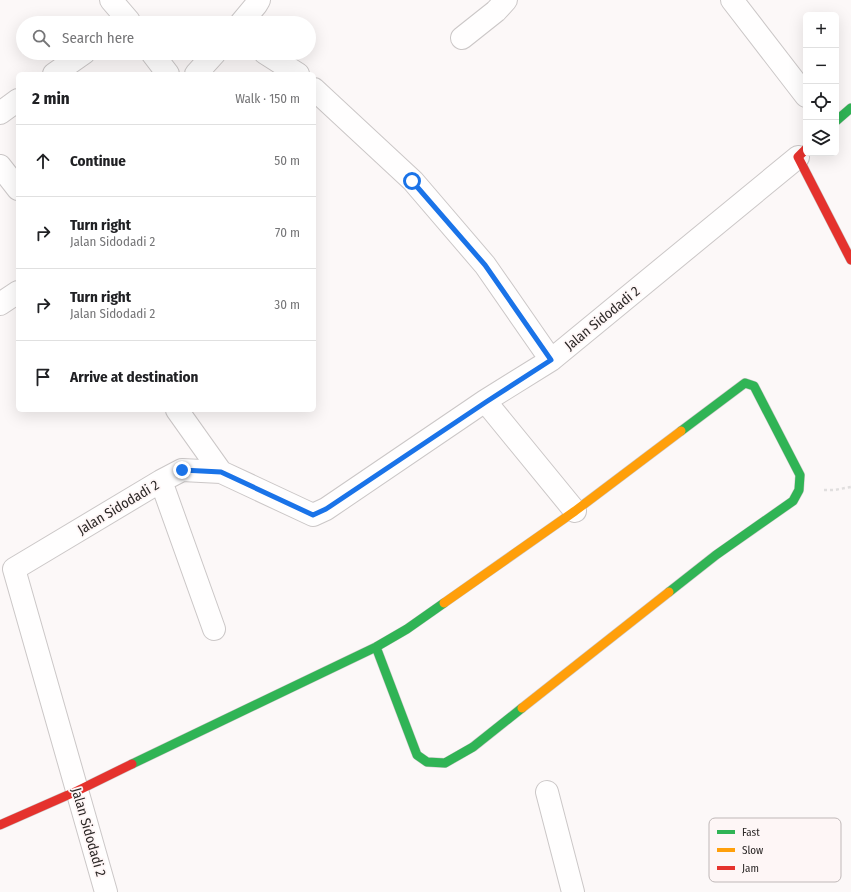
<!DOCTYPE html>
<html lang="en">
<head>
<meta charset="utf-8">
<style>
  :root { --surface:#fff; --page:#f6f6f6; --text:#202124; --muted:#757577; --line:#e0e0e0 }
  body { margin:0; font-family:"Fira Sans Condensed",sans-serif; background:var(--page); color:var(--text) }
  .controls { position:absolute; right:12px; top:12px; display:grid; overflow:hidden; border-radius:6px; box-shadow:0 4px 16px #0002 }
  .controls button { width:36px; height:36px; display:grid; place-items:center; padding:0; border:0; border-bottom:1px solid var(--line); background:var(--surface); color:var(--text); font:20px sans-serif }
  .stop { position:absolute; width:12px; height:12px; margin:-9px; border:3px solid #1a73e8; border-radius:50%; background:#fff }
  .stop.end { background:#1a73e8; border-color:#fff; box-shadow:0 1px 4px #0008 }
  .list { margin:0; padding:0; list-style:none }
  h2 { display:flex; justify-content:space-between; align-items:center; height:52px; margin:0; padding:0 16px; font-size:17px }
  h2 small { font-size:13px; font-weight:400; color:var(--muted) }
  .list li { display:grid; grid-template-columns:26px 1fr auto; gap:12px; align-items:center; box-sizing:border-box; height:72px; padding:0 16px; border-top:1px solid var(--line) }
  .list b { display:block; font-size:15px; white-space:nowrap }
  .list p { margin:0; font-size:13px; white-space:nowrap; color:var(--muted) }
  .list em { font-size:13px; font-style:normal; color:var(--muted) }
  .icon { flex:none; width:22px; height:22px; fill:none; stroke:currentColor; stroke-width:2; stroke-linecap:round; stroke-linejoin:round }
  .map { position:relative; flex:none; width:851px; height:892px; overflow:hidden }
  .search { position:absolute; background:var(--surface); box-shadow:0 4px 16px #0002; left:16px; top:16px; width:300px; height:44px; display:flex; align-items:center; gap:10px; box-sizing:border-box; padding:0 14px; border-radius:22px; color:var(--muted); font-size:15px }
  .panel { position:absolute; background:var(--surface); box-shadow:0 4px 16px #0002; left:16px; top:72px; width:300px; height:340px; border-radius:6px }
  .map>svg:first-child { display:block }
</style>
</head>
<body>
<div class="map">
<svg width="851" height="892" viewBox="0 0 851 892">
  <rect width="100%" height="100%" fill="#fcf8f8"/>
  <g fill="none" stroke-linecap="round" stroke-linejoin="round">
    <g stroke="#cbc7c7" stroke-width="24">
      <path id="street" d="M 111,0 L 129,21 L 125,23
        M 732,0 L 806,96
        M 241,23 L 256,5 L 259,0
        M 462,38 L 496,11 L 506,0
        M 152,53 L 168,74
        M 265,53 L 298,74
        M 54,74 L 84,53
        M 196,74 L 215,53
        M 314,89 L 413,181 L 485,265 L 551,360
        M 0,113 L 18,100
        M 0,166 L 18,189
        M 0,304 L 18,292
        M 485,401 L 575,511
        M 177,410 L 221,472
        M 161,481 L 214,629
        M 547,792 L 573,892
        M 106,892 L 14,569 L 161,481 L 182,470 L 221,472 L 313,515 L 326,509 L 485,401 L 551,360 L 798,157"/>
    </g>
    <g stroke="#cbc7c7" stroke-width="10">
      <path id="fast" d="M 836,121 L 851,108
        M 669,592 L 716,555 L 793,501 L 799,490 L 800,475 L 754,386 L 745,383 L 681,431
        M 376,647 L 417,755 L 427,762 L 445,763 L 473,747 L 522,708
        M 132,764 L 376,647 L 407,629 L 444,603"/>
    </g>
    <g stroke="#cbc7c7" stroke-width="10">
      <path id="slow" d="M 444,603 L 575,511 L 681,431
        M 522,708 L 669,592"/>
    </g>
    <g stroke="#cbc7c7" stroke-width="10">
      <path id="jam" d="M 806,149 L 798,157 L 851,260
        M 0,825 L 77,791 L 132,764"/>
    </g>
    <path stroke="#e0dede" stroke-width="2.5" stroke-dasharray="3 3" stroke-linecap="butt" d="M 824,490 L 834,490 L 851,487"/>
    <use href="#street" stroke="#fffefe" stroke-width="22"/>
    <use href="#fast" stroke="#30b455" stroke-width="9"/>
    <use href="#slow" stroke="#ff9f0a" stroke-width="9"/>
    <use href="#jam" stroke="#e5322d" stroke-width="9"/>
  </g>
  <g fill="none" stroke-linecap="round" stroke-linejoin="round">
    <path stroke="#1a73e8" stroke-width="5" d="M 182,470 L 221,472 L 313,515 L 326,509 L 486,402 L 551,360 L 485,265 L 412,181"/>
  </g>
  <g text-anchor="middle" stroke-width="3.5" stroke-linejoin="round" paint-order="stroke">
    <g font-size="14" fill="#2c2827" stroke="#fef6f6">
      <text transform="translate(602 318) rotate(-39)" y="5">Jalan Sidodadi 2</text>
      <text transform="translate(118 507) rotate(-31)" y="5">Jalan Sidodadi 2</text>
      <text transform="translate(89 832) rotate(74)" y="5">Jalan Sidodadi 2</text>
    </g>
  </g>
  <rect x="709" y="818" width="132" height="64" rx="6" fill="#fef6f6" stroke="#bfb8b8" stroke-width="1"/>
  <rect x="717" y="830" width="18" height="4" fill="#30b455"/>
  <rect x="717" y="848" width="18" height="4" fill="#ff9f0a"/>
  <rect x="717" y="866" width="18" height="4" fill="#e5322d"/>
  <g font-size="11" fill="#2c2827">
    <text x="742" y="836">Fast</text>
    <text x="742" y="854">Slow</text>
    <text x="742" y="872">Jam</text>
  </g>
</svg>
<div class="controls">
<button>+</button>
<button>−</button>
<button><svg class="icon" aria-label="locate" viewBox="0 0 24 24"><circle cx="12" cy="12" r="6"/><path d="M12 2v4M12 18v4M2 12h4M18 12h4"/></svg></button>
<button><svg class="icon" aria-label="layers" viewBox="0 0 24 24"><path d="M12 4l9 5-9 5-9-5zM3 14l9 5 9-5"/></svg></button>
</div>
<div class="stop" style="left:412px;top:181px"></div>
<div class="stop end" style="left:182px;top:470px"></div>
<div class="search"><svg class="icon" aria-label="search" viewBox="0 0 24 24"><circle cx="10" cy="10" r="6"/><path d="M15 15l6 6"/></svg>Search here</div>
<section class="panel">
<h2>2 min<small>Walk · 150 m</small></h2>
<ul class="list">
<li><svg class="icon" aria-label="ahead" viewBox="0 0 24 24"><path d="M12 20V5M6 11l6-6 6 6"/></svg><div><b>Continue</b></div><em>50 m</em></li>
<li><svg class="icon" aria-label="right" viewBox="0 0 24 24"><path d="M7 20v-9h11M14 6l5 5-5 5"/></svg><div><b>Turn right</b><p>Jalan Sidodadi 2</p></div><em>70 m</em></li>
<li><svg class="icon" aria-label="right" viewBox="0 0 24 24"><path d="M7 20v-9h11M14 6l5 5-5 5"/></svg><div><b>Turn right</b><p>Jalan Sidodadi 2</p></div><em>30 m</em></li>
<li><svg class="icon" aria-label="arrive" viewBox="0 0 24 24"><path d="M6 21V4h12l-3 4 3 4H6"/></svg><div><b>Arrive at destination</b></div></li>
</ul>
</section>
</div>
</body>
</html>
